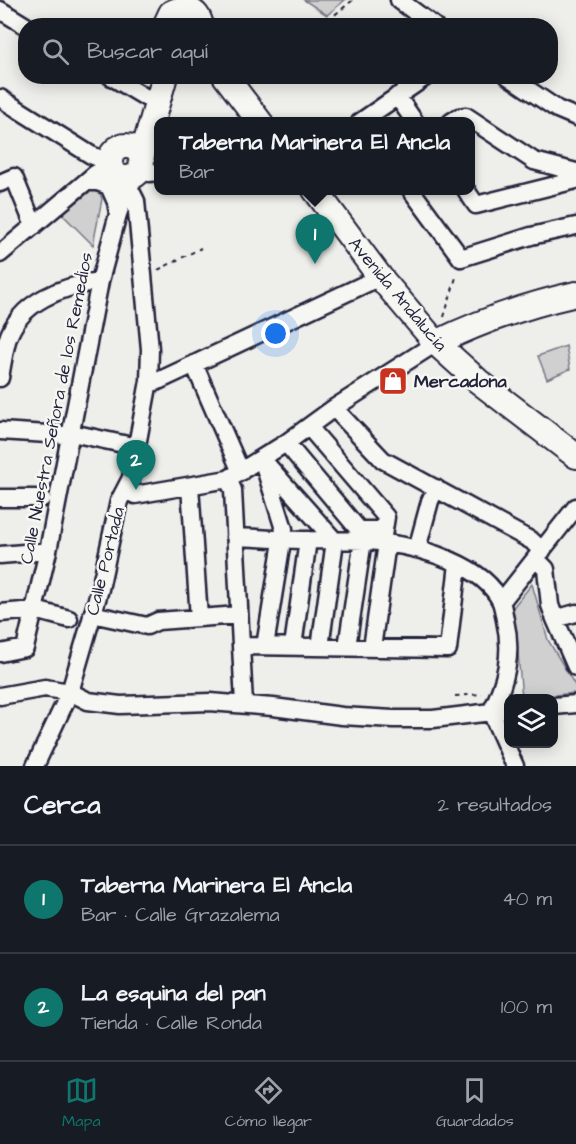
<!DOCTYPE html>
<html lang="es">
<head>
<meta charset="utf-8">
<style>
  :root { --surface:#171b24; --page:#242831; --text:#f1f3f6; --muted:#9ea1a6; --line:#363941; --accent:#0f766e }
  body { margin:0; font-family:"Architects Daughter",sans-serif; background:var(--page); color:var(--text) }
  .controls { position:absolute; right:18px; bottom:18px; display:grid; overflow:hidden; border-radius:12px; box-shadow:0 3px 15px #0003 }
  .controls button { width:54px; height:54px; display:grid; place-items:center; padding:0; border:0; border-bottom:2px solid var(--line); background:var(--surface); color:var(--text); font:30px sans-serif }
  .you { position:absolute; left:276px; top:334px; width:21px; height:21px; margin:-15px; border:4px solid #fff; border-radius:50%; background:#1a73e8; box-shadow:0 0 0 9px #1a73e833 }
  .badge { display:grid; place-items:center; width:39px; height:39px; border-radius:50%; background:var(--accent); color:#fff; font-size:20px; font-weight:700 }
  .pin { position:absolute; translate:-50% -50px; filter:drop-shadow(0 2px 3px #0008) }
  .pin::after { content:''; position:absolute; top:32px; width:21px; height:18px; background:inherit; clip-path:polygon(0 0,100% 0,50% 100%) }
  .popup { position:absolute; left:154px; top:117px; width:321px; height:78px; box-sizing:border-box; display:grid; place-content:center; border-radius:12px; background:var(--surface); filter:drop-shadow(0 2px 4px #0005); font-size:20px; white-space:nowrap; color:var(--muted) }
  .popup b { font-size:22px; color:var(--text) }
  .popup::after { content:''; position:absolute; left:50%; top:100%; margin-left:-12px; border:12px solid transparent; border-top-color:var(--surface) }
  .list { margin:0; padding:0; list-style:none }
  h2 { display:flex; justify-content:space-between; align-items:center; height:78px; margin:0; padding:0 24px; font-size:26px }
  h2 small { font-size:20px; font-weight:400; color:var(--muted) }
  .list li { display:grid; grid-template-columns:39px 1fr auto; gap:18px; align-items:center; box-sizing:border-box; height:108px; padding:0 24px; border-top:2px solid var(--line) }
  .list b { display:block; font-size:22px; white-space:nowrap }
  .list p { margin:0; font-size:20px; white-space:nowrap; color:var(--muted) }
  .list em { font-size:20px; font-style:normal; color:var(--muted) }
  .icon { flex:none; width:33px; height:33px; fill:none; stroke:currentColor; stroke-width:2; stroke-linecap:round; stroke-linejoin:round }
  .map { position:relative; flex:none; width:576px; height:766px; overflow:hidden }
  .search { position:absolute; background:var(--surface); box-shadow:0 3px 15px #0003; left:18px; right:18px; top:18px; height:66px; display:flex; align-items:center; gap:15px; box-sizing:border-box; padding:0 21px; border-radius:24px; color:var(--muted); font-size:22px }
  .sheet { height:294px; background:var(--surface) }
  nav { display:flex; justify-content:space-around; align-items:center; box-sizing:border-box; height:84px; border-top:2px solid var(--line); background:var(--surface); font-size:16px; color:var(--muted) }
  nav a { display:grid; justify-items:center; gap:3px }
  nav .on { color:var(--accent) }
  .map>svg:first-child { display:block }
</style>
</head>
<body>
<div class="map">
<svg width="576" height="766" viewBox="0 0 576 766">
  <rect width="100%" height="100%" fill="#eeeeeb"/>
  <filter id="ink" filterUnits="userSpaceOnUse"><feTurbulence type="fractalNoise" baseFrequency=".0167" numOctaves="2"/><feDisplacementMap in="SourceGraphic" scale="12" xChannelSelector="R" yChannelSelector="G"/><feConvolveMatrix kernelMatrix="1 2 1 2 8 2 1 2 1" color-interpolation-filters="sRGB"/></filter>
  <g filter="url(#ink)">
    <path fill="#d0d0d1" stroke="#797986" stroke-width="1.5" d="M 304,0 L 345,0 L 327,15 Z
      M 98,188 L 102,199 L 93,245 L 62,214 L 93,189 Z
      M 566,346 L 570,369 L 547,379 L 538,356 Z
      M 532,584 L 548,640 L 576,687 L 576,693 L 522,698 L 518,653 L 510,611 Z"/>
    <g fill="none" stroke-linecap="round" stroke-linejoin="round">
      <g stroke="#22223b" stroke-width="21">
        <path id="street" d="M 399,0 L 434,26
          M 0,10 L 26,26
          M 110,76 L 145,97 L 153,100
          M 508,76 L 557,109 L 576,117
          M 397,96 L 415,122
          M 0,98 L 91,155 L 109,162
          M 360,122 L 427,76
          M 451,122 L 459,117 L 466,116 L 534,161 L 576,172
          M 139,170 L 149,173 L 159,172
          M 86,182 L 97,182 L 109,186 L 116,202 L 118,213
          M 0,183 L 14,177 L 34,226
          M 411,190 L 461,258 L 531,236 L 576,226
          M 466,190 L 476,205 L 576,180
          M 0,254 L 95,174 L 110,165
          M 194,364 L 241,472
          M 0,378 C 2,366 4,353 7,341 C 19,301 63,286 100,281
          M 149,381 L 156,382 L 380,277
          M 334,408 L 383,460 L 532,541 L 542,551
          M 309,427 L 386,517 L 382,542
          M 0,431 L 64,435 L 70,433
          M 81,435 L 137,447
          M 286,443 L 359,530 L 380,530
          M 262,459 L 335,541 L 320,647
          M 264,465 L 284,529 L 265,646
          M 228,479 L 233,490 L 244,704
          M 190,486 L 199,618
          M 126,490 L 135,495 L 228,479 L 286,443 L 334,408 L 436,343
          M 0,498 L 42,498
          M 235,537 C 260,538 284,540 308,540 C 334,541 361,539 386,543 C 423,548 484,565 501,602 C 503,607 504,614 505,620 C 513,653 506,682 491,712
          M 417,549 L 430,501 L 436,488
          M 0,555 L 48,551
          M 536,559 L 546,569 L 550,605 L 555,619 L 576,667
          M 501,602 L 576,507
          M 0,613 L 35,610 L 69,619
          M 92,614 L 147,626 L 158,621 L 239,615
          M 555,619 L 576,613
          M 241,646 L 448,649 L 458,564
          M 293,646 L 308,540
          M 347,647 L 363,540
          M 372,648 L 387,543
          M 0,653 L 25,648 L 48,551 L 100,281 L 118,214 L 130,180
          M 0,696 L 45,688 L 70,692 L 88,701 L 120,705 L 210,702 L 273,707 L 342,716 L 393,719 L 433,719 L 508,710
          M 554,706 L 576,704
          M 491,712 L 515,766
          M 35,766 L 70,692 L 100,589 L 119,501 L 131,478 L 149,381 L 150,349 L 136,201 L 130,189 L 118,177"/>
      </g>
      <g stroke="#22223b" stroke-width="28">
        <path id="secondary" d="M 165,26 L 171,13 C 185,5 198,10 201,26
          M 225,76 L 260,122
          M110 162a16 16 0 1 1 32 0a16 16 0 1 1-32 0Z
          M 141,159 L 165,76
          M 315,190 L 380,277 L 436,343 L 478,381 L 576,456
          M 436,343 C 481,321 527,305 576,294"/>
      </g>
      <path stroke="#22223b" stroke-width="2" stroke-dasharray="4.5 4.5" stroke-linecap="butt" d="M 321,26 L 353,0
        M 252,82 L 259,76
        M 158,270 L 201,248
        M 444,317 L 457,274
        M 455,696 L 482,694"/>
      <use href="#street" stroke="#f6f6f2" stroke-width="16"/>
      <use href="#secondary" stroke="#f6f6f2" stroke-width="24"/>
    </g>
  </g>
  <defs>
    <g id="shop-square" transform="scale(1.5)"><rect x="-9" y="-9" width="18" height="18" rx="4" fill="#c8321e" stroke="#f6f6f2"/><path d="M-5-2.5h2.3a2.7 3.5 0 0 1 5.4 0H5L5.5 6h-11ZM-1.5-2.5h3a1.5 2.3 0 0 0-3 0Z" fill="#fff"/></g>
  </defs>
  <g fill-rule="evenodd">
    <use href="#shop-square" x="393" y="381"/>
  </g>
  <g text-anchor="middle" stroke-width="5" stroke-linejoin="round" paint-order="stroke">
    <g font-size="18" fill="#22223b" stroke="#f6f6f2">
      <text transform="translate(398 294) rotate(50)" y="6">Avenida Andalucía</text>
      <text transform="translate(56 408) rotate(-79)" y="6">Calle Nuestra Señora de los Remedios</text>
      <text transform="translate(105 561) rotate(-76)" y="6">Calle Portada</text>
    </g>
    <g font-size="18" font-weight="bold" fill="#22223b" stroke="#f6f6f2" text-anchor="start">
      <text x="414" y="387">Mercadona</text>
    </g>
  </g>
</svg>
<div class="controls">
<button><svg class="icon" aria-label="layers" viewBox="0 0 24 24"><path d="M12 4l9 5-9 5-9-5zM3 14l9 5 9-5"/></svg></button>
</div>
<div class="you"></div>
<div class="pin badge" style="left:315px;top:264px">1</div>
<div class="popup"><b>Taberna Marinera El Ancla</b>Bar</div>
<div class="pin badge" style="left:136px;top:490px">2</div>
<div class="search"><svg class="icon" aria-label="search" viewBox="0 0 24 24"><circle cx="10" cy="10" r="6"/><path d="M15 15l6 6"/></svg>Buscar aquí</div>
</div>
<section class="sheet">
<h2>Cerca<small>2 resultados</small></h2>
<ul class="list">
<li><span class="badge">1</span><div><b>Taberna Marinera El Ancla</b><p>Bar · Calle Grazalema</p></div><em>40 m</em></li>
<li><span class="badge">2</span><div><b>La esquina del pan</b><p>Tienda · Calle Ronda</p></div><em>100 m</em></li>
</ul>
</section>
<nav>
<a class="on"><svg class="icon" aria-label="map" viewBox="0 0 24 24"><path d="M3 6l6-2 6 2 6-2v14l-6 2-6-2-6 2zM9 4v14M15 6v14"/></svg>Mapa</a>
<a><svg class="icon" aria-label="directions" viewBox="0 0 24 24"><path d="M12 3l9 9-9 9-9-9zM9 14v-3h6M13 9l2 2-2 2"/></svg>Cómo llegar</a>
<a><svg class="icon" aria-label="saved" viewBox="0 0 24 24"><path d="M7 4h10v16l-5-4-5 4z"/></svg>Guardados</a>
</nav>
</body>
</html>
